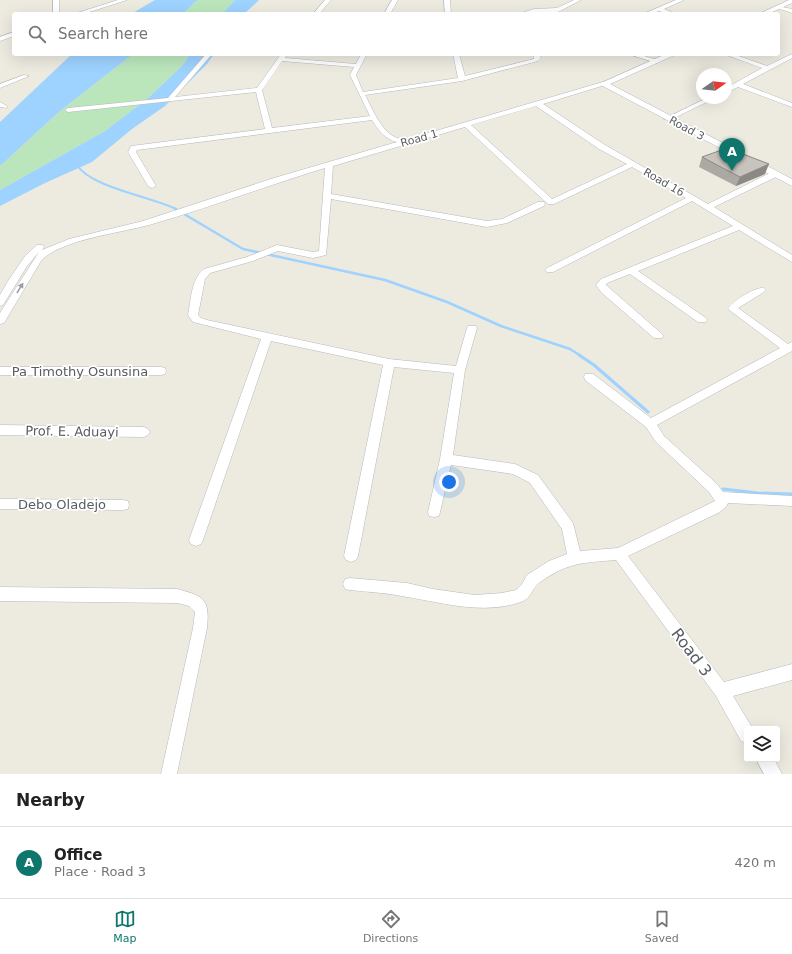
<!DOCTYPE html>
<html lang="en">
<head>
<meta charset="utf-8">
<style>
  :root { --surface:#fff; --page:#f6f6f6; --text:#222; --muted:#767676; --line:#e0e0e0; --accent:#0f766e }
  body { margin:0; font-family:"DejaVu Sans",sans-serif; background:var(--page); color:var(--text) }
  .controls { position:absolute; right:12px; bottom:12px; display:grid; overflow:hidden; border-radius:4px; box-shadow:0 4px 16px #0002 }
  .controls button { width:36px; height:36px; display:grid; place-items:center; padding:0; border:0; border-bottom:1px solid var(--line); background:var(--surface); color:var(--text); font:20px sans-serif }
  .compass { position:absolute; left:696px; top:68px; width:36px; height:36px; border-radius:50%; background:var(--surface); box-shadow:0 4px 16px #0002; rotate:76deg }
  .you { position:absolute; left:449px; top:482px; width:14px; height:14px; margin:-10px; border:3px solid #fff; border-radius:50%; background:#1a73e8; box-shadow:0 0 0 6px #1a73e833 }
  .badge { display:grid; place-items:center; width:26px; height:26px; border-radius:50%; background:var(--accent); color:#fff; font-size:13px; font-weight:700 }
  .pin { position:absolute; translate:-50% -33px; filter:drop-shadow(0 1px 2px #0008) }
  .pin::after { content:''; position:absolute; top:21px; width:14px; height:12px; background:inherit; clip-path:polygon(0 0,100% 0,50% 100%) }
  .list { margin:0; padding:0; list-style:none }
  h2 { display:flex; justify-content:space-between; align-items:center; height:52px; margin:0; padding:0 16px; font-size:17px }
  h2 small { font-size:13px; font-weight:400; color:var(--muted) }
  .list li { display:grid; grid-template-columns:26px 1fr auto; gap:12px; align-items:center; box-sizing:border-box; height:72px; padding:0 16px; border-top:1px solid var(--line) }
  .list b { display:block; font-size:15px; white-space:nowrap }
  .list p { margin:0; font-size:13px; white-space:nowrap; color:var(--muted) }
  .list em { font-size:13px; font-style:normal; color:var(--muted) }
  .icon { flex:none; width:22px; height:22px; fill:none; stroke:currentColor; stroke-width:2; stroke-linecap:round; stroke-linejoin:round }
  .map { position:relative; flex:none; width:792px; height:774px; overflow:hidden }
  .search { position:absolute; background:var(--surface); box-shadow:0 4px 16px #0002; left:12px; right:12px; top:12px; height:44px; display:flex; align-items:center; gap:10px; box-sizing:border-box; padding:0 14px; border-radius:4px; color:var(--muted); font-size:15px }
  .sheet { height:124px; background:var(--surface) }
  nav { display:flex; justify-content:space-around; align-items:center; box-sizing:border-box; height:56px; border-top:1px solid var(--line); background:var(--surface); font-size:11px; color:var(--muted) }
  nav a { display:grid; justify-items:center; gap:2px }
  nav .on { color:var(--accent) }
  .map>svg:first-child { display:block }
</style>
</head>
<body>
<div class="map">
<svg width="792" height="774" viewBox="0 0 792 774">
  <rect width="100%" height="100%" fill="#edeae0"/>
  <path fill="#bbe6bc" d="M 201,0 L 235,0 L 222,14 L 183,14 L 196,1 Z
    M 133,54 L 190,54 L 182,66 L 147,99 L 105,131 L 0,190 L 0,166 L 60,111 Z"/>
  <path fill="#9ed2ff" d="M 155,0 L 201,0 L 196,1 L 183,14 L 131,14 Z
    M 235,0 L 259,0 L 244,14 L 222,14 Z
    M 72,54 L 133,54 L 60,111 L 0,166 L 0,122 Z
    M 190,54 L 214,54 L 207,64 L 165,106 L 132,129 L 92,162 L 45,183 L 0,206 L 0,190 L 105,131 L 147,99 L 182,66 Z"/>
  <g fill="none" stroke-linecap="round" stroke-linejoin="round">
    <path stroke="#9ed2ff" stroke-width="2" d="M 77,165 C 90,187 152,197 176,209"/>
    <path stroke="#9ed2ff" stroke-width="2.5" d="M 174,208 L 243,249 L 385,280 L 447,302 L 501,326 L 570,349 L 581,356"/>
    <path stroke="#9ed2ff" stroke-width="3" d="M 579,355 L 594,365 L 648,412
      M 723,489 L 758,493 L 792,494"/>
    <g stroke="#b6b9be" stroke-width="1">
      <path id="minor" d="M 53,0 L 59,0 L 59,14 L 53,14 Z
        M 118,0 L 127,0 L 83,14 L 74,14 Z
        M 325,0 L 331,0 L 319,14 L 313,14 Z
        M 392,0 L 398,0 L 390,14 L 384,14 Z
        M 444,0 L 450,0 L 451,14 L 445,14 Z
        M 574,0 L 581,0 L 558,12 L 518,14 L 534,9 L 557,8 Z
        M 676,0 L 684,0 L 664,9 L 676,14 L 668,14 L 659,11 L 651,14 L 643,14 Z
        M 777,6 L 792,9 L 792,13 L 777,8 Z
        M 14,32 L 14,36 L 0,41 L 0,37 Z
        M 206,54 L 212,54 L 175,97 L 257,88 L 281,54 L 287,54 L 285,58 L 356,64 L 361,54 L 367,54 L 356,75 L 363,92 L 458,78 L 453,54 L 459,54 L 465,76 L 534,59 L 533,54 L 539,54 L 541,58 L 538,61 L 462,81 L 365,95 C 372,108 381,131 395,137 C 399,139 404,139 408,139 L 603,82 L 606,84 L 605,85 L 543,104 L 605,145 L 708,204 L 772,172 L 778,172 L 778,176 L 714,207 L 792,255 L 792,262 L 739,230 L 638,271 L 706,318 L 707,320 L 706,322 L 698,322 L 630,274 L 607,283 L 606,285 L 662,334 L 663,336 L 662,338 L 654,338 L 601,292 L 596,285 L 601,279 L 733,226 L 692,201 L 553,272 L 547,272 L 545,270 L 547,268 L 686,198 L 632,167 L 554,204 L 548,204 L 465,127 L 333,166 L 331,194 L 487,221 L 502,219 L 538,202 L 544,202 L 545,204 L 544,206 L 507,223 L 487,227 L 331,199 L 326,255 L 313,258 L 278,251 L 253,261 L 210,273 L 205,279 L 198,315 L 201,318 L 207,320 L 389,359 L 456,366 L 467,328 L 468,326 L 476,326 L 477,328 L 465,370 L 453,455 L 515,464 L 538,475 L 573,523 L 580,551 L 618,548 L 715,501 L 709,492 L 656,442 L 646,427 L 585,380 L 584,377 L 585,374 L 593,374 L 651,418 L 780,348 L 728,309 C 731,302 757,286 764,288 L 766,290 L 764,292 L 738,308 L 788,344 L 792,342 L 792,351 L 657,425 L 664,436 L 717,484 L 723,492 L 792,496 L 792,506 L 728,503 L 726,507 L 718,513 L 628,556 L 724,682 L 792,664 L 792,680 L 733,696 L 753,729 L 747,729 L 747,743 L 741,741 L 716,696 L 616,560 C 582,563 568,562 539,583 C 532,588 531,599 521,602 C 483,615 445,603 407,597 C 389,593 369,592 350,590 L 345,589 L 343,584 L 345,579 L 350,578 L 407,583 L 433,589 L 475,595 L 502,593 L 516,590 L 522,584 L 527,575 L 549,561 L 567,554 L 562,529 L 530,483 L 513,474 L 451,465 L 440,512 L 439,516 L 434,517 L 429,516 L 428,512 L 440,459 L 454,373 L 394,367 L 358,556 L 356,560 L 351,562 L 346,560 L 344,556 L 383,365 L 271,341 L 203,540 L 201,544 L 196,546 L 191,544 L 189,540 L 261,339 L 193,322 L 188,315 C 191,300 191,279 204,269 L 247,257 L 277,245 L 313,252 L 319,251 L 325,168 C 266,186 208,208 149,225 C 120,233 59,240 41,261 L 4,323 L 0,324 L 0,313 L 39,252 L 27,266 L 3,305 L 0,306 L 0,295 L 8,281 L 25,256 L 37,245 L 43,245 L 44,247 L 42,250 L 69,239 L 143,221 L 274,178 L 397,142 C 385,139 379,131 372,120 L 137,150 L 136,152 L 156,186 L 152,188 L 148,186 L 128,152 L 131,146 L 265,129 L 256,92 L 68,112 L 65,110 L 68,108 L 168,98 ZM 282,61 L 354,67 L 350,75 L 370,116 L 272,128 L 262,90 ZM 536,106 L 599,149 L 627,164 L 552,199 L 471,125 Z
        M 628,54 L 638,54 L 660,61 L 657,63 Z
        M 724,54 L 733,54 L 767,66 L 792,54 L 792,58 L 743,84 L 792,103 L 792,107 L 738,87 L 726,93 L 726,88 L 762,68 Z
        M 24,75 L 29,76 L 0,88 L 0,84 Z
        M 707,98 L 715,98 L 670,120 L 664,119 Z
        M 0,102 L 7,106 L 7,108 L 0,107 Z
        M 0,367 L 161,367 L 165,368 L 166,371 L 165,374 L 161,375 L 0,375 Z
        M 0,425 L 144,427 L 148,429 L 150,432 L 148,435 L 144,437 L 0,435 Z
        M 0,499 L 123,500 L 128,501 L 129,505 L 128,509 L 123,510 L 0,509 Z
        M 0,587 L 177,589 C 204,596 210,599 207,628 L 177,774 L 161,774 L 193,628 L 195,612 L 189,606 L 177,603 L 0,601 Z
        M 756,759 L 774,759 L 782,774 L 764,774 Z"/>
    </g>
    <g stroke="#b6b9be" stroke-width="1">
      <path id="tertiary" d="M 789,0 L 792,0 L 792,3 L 768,14 L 759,14 Z
        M 666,54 L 677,54 L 610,84 L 792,179 L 792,186 L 599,84 Z"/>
    </g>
    <use href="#minor" fill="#fff" fill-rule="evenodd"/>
    <use href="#tertiary" fill="#fff" fill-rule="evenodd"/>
  </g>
  <path fill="#aca9a3" d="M 702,157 L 765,174 L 736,186 L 699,167 Z"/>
  <path fill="#8c8984" d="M 769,164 L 765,174 L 736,186 L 740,177 Z"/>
  <path fill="#c8c4bd" stroke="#8c8984" d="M 727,148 L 769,164 L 740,177 L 702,157 Z"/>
  <defs><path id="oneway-solid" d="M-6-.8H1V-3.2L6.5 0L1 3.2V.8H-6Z"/></defs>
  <use fill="#9b9ea1" href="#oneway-solid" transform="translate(20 288) rotate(-59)"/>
  <g text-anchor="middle" stroke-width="3.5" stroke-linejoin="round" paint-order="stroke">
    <g font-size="11" fill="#595d62" stroke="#fff">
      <text transform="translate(687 128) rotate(28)" y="4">Road 3</text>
      <text transform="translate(419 138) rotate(-16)" y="4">Road 1</text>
      <text transform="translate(664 182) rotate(30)" y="4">Road 16</text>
    </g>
    <g font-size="13" fill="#595d62" stroke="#fff">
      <text x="80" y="376">Pa Timothy Osunsina</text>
      <text transform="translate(72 431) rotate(1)" y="5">Prof. E. Aduayi</text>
      <text x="62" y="509">Debo Oladejo</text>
    </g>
    <g font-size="16" fill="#595d62" stroke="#fff">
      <text transform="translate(692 652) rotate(53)" y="6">Road 3</text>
    </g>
  </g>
</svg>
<div class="controls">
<button><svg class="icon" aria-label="layers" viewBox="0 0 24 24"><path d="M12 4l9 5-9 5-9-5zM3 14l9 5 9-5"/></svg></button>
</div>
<svg class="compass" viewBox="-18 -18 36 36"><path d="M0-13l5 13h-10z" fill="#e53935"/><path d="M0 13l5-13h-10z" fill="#767676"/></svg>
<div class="you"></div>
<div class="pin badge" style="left:732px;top:171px">A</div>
<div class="search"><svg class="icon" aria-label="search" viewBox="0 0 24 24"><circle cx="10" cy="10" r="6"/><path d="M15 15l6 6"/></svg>Search here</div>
</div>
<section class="sheet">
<h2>Nearby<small></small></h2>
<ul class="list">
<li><span class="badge">A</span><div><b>Office</b><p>Place · Road 3</p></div><em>420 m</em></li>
</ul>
</section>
<nav>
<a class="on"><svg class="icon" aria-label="map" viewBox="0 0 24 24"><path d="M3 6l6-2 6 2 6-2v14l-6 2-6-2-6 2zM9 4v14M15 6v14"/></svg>Map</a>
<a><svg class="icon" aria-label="directions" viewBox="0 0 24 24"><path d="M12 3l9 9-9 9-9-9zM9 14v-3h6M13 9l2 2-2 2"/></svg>Directions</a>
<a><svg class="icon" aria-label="saved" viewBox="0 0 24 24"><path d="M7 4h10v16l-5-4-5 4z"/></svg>Saved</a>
</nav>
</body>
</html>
